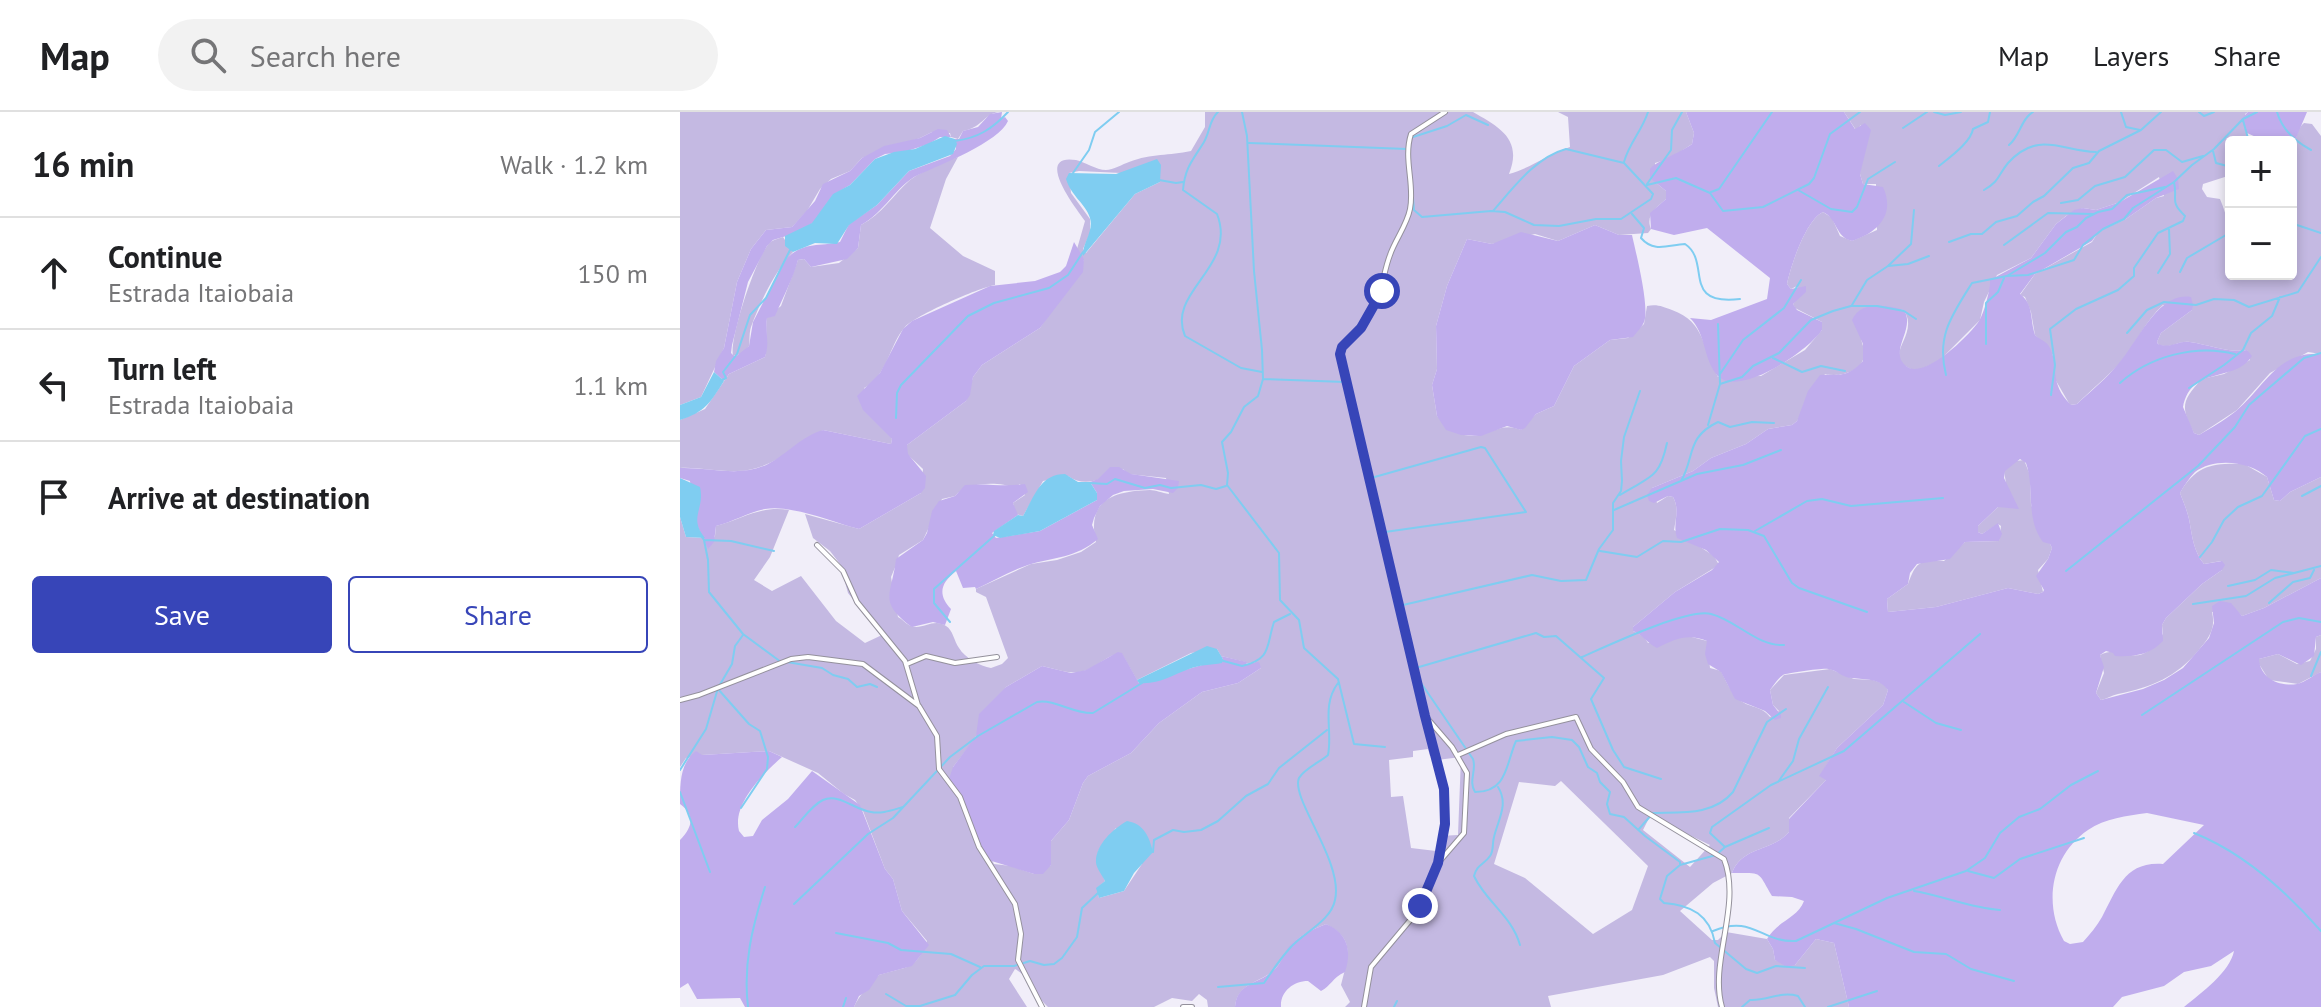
<!DOCTYPE html>
<html lang="en">
<head>
<meta charset="utf-8">
<style>
  :root { --surface:#fff; --page:#f2f2f2; --text:#202124; --muted:#757577; --line:#e0e0e0; --accent:#3745b8 }
  body { margin:0; font-family:"PT Sans",sans-serif; background:var(--page); color:var(--text) }
  .controls { position:absolute; right:24px; top:24px; display:grid; overflow:hidden; border-radius:8px; box-shadow:0 4px 12px #0003 }
  .controls button { width:72px; height:72px; display:grid; place-items:center; padding:0; border:0; border-bottom:2px solid var(--line); background:var(--surface); color:var(--text); font:40px sans-serif }
  .stop { position:absolute; width:24px; height:24px; margin:-18px; border:6px solid #3745b8; border-radius:50%; background:#fff }
  .stop.end { background:#3745b8; border-color:#fff; box-shadow:0 2px 8px #0008 }
  .list { margin:0; padding:0; list-style:none }
  h2 { display:flex; justify-content:space-between; align-items:center; height:104px; margin:0; padding:0 32px; font-size:34px }
  h2 small { font-size:26px; font-weight:400; color:var(--muted) }
  .list li { display:grid; grid-template-columns:52px 1fr auto; gap:24px; align-items:center; box-sizing:border-box; height:112px; padding:0 32px; border-top:2px solid var(--line) }
  .list b { display:block; font-size:30px; white-space:nowrap }
  .list p { margin:0; font-size:26px; white-space:nowrap; color:var(--muted) }
  .list em { font-size:26px; font-style:normal; color:var(--muted) }
  .actions { display:flex; gap:16px; padding:24px 32px }
  .actions a { flex:1; padding:18px 0; border:2px solid var(--accent); border-radius:8px; text-align:center; font-size:28px; color:var(--accent) }
  .actions .main { background:var(--accent); color:#fff }
  .icon { flex:none; width:44px; height:44px; fill:none; stroke:currentColor; stroke-width:2; stroke-linecap:round; stroke-linejoin:round }
  .map { position:relative; flex:none; width:1641px; height:895px; overflow:hidden }
  header { display:flex; align-items:center; gap:48px; box-sizing:border-box; height:112px; padding:0 40px; background:var(--surface); border-bottom:2px solid var(--line) }
  header strong { font-size:38px }
  nav { display:flex; gap:44px; margin-inline-start:auto; font-size:28px }
  .search { width:560px; height:72px; background:var(--page); display:flex; align-items:center; gap:20px; box-sizing:border-box; padding:0 28px; border-radius:44px; color:var(--muted); font-size:30px }
  main { display:flex }
  aside { flex:1; background:var(--surface) }
  .map>svg:first-child { display:block }
</style>
</head>
<body>
<header>
<strong>Map</strong>
<div class="search"><svg class="icon" aria-label="search" viewBox="0 0 24 24"><circle cx="10" cy="10" r="6"/><path d="M15 15l6 6"/></svg>Search here</div>
<nav><a>Map</a><a>Layers</a><a>Share</a></nav>
</header>
<main>
<aside>
<h2>16 min<small>Walk · 1.2 km</small></h2>
<ul class="list">
<li><svg class="icon" aria-label="ahead" viewBox="0 0 24 24"><path d="M12 20V5M6 11l6-6 6 6"/></svg><div><b>Continue</b><p>Estrada Itaiobaia</p></div><em>150 m</em></li>
<li><svg class="icon" aria-label="left" viewBox="0 0 24 24"><path d="M17 20v-9H6M10 6l-5 5 5 5"/></svg><div><b>Turn left</b><p>Estrada Itaiobaia</p></div><em>1.1 km</em></li>
<li><svg class="icon" aria-label="arrive" viewBox="0 0 24 24"><path d="M6 21V4h12l-3 4 3 4H6"/></svg><div><b>Arrive at destination</b></div></li>
</ul>
<div class="actions"><a class="main">Save</a><a>Share</a></div>
</aside>
<div class="map">
<svg width="1641" height="895" viewBox="0 0 1641 895">
  <rect width="100%" height="100%" fill="#f1eef9"/>
  <path fill="#c4b9e2" fill-rule="evenodd" d="M 0,0 L 318,0 C 303,3 303,15 283,19 L 278,27 L 271,25 L 270,21 L 252,20 L 240,26 L 182,46 L 170,59 L 151,67 L 140,77 L 127,99 L 112,115 L 86,118 L 71,137 L 57,170 L 44,236 L 21,285 L 0,293 Z
    M 525,0 L 793,0 C 819,15 843,27 829,62 C 851,56 868,42 890,35 L 888,5 L 878,0 L 1006,0 L 1014,21 L 1012,32 L 991,46 L 975,51 L 975,70 L 986,79 L 986,87 C 977,95 965,103 971,117 L 968,121 L 939,123 L 915,113 L 878,129 L 855,122 L 812,132 L 787,127 L 767,174 L 756,214 L 757,257 L 752,273 L 757,304 C 765,310 775,321 784,323 C 806,328 820,308 841,318 L 856,302 L 874,294 L 894,254 L 930,228 L 948,226 L 964,212 L 967,194 C 978,192 983,195 992,198 C 1026,210 1022,237 1038,265 L 1081,264 L 1125,238 L 1142,218 L 1142,210 L 1115,196 L 1113,192 L 1120,183 L 1117,174 L 1111,177 L 1107,172 C 1111,153 1126,108 1143,100 L 1152,106 L 1160,124 L 1172,129 L 1197,118 L 1196,72 L 1183,72 L 1180,62 L 1181,13 L 1176,18 L 1164,0 L 1568,0 L 1565,2 L 1565,19 L 1572,30 L 1551,30 L 1551,63 L 1523,72 L 1522,77 L 1527,85 L 1540,87 C 1551,112 1551,135 1551,162 L 1611,162 C 1611,134 1604,26 1624,11 L 1632,12 L 1641,24 L 1641,242 L 1628,240 L 1590,261 L 1557,298 L 1519,323 L 1514,321 C 1500,295 1502,288 1522,267 L 1544,262 L 1570,248 L 1567,238 C 1548,241 1530,233 1510,230 C 1499,228 1491,237 1479,233 L 1477,230 L 1481,221 L 1512,198 L 1483,193 C 1465,209 1456,232 1440,251 C 1427,265 1411,278 1397,292 L 1390,293 L 1375,267 L 1373,243 L 1355,223 L 1351,200 L 1345,185 L 1340,183 L 1355,162 L 1412,130 L 1417,122 L 1424,117 L 1446,107 L 1476,86 L 1484,84 L 1479,65 L 1440,90 L 1416,98 L 1403,96 L 1386,104 L 1376,112 L 1351,146 L 1317,163 L 1304,190 L 1300,208 L 1258,250 L 1236,259 C 1202,248 1230,230 1228,210 C 1228,206 1226,202 1224,198 L 1193,194 C 1190,203 1182,215 1181,225 C 1181,231 1186,238 1184,245 C 1180,261 1159,265 1145,262 L 1117,309 L 1112,313 L 1088,317 L 1066,332 L 1031,346 L 1013,359 L 972,376 L 977,391 L 988,384 L 993,385 C 999,396 996,406 994,418 L 1034,444 L 1039,453 L 995,480 L 953,515 L 953,519 L 964,525 L 968,531 L 1008,524 L 1027,529 L 1030,556 L 1041,559 C 1047,571 1053,586 1066,592 C 1076,596 1083,596 1090,605 L 1099,599 L 1093,593 L 1090,578 L 1104,563 L 1150,557 L 1174,567 L 1193,568 L 1204,572 L 1208,578 L 1203,593 L 1157,636 L 1140,664 L 1147,667 L 1109,706 L 1109,720 C 1092,740 1062,734 1052,761 L 1033,771 L 1000,799 L 1032,828 L 1038,828 L 1046,820 L 1087,827 L 1093,837 L 1095,848 L 1115,853 L 1136,827 L 1154,831 L 1169,895 L 1038,895 L 1034,876 L 1034,849 L 1030,845 L 983,863 L 868,884 L 871,895 L 665,895 L 670,890 L 661,873 C 668,845 676,827 646,812 C 632,818 617,824 609,836 C 604,843 601,852 594,858 C 580,871 557,871 555,895 L 528,895 L 527,888 L 519,882 L 512,889 L 492,886 L 474,895 L 368,895 C 355,884 350,865 335,857 L 329,867 L 347,895 L 174,895 C 179,883 190,872 199,863 C 226,854 235,860 247,829 L 222,799 L 213,767 L 205,757 L 183,699 L 175,688 L 164,682 L 138,661 L 89,639 L 22,643 L 6,646 L 0,655 L 0,405 L 6,425 L 25,426 L 28,436 L 35,424 L 36,414 C 63,407 81,393 109,398 L 90,445 L 74,468 L 92,479 L 121,464 L 156,509 L 185,531 L 202,523 L 168,481 L 160,452 L 150,439 L 133,426 L 125,402 L 179,417 L 241,381 L 243,357 L 227,342 L 227,333 L 286,289 L 293,265 L 302,253 L 360,216 L 404,148 L 397,137 L 405,109 C 398,99 352,41 396,48 C 405,50 416,58 426,58 C 433,58 443,52 449,50 C 472,41 489,44 511,39 L 525,15 ZM 399,59 L 441,61 L 480,70 L 455,82 L 406,141 L 403,137 L 410,121 L 410,107 L 391,81 L 389,61 ZM 443,357 L 448,362 L 486,366 L 489,382 C 482,381 476,378 470,378 C 434,379 406,388 416,430 L 401,440 L 377,448 L 351,452 L 296,477 L 296,480 L 306,485 L 328,546 L 322,552 L 311,556 C 300,554 285,546 279,536 C 274,529 273,518 266,514 C 253,505 241,520 229,513 C 225,511 222,507 218,505 L 211,465 L 216,453 L 219,443 L 243,428 L 262,387 L 275,384 C 285,370 320,369 334,376 L 340,372 L 345,383 L 333,391 L 336,402 L 343,404 L 363,369 L 388,364 C 407,377 424,365 443,357 ZM 537,537 L 541,544 L 565,550 L 564,552 L 574,550 L 581,556 L 558,571 L 522,580 L 479,611 L 451,641 L 408,664 L 403,671 L 389,708 L 371,729 L 371,753 L 354,762 L 331,754 L 314,752 L 274,680 L 273,655 L 291,632 L 326,575 L 362,554 C 378,557 391,564 407,558 C 420,553 429,541 442,542 L 457,568 L 511,541 ZM 748,637 L 750,644 L 756,643 L 757,648 L 781,645 L 778,723 L 759,724 L 756,739 L 731,736 L 723,684 L 711,685 L 709,648 L 733,645 L 733,639 ZM 881,669 L 968,754 L 952,798 L 913,822 L 845,766 L 814,752 L 839,670 L 875,674 ZM 970,704 L 1030,733 L 1010,755 L 963,718 ZM 436,716 L 462,752 L 444,779 L 419,786 L 417,776 L 425,769 C 412,738 416,741 436,716 Z
    M 278,45 L 266,67 L 250,116 L 283,144 L 315,159 L 315,173 C 298,176 236,203 225,215 C 209,233 207,265 184,276 L 212,327 L 211,332 L 143,318 C 117,334 89,359 57,359 C 38,360 19,355 0,356 L 0,308 L 25,297 L 49,262 L 85,245 C 88,231 85,220 87,205 L 101,194 L 118,148 L 124,147 L 131,155 L 159,151 L 178,136 L 181,113 C 202,102 213,83 230,68 C 239,61 266,49 278,45 Z
    M 103,125 L 113,140 C 95,159 80,190 71,215 C 69,221 70,227 69,234 L 63,241 L 53,244 C 49,227 75,150 87,134 C 91,128 97,127 103,125 Z
    M 1344,348 L 1350,363 L 1351,393 L 1372,436 L 1368,447 L 1358,458 L 1363,480 L 1358,482 L 1328,476 L 1256,495 L 1208,500 L 1207,487 L 1228,472 C 1236,450 1239,448 1264,449 L 1285,430 L 1319,429 L 1321,414 L 1318,412 L 1302,422 L 1298,420 L 1298,414 L 1318,395 L 1322,394 L 1326,371 L 1324,359 L 1336,349 Z
    M 1564,352 L 1587,365 L 1594,388 L 1600,389 L 1610,380 L 1641,365 L 1641,466 L 1584,496 L 1562,504 L 1554,497 L 1532,500 C 1536,517 1529,526 1518,539 C 1496,565 1472,575 1438,582 C 1432,583 1427,587 1421,588 L 1416,581 L 1424,561 L 1420,543 C 1445,530 1456,563 1483,522 L 1482,513 L 1486,506 L 1522,472 L 1542,458 L 1541,449 L 1524,452 C 1513,439 1512,422 1509,407 C 1507,398 1503,389 1500,381 C 1516,353 1533,351 1564,352 Z
    M 1641,523 L 1641,560 L 1618,572 L 1589,568 L 1579,552 L 1579,547 L 1598,542 L 1617,552 L 1630,549 L 1636,537 L 1636,525 Z"/>
  <path fill="#c0aded" fill-rule="evenodd" d="M 322,0 L 321,7 L 325,5 L 328,9 C 319,30 260,53 238,63 C 217,73 204,101 181,113 L 178,136 L 167,147 L 131,155 L 124,147 L 118,148 C 113,167 103,185 95,204 L 87,206 C 85,220 90,231 85,245 L 49,262 L 44,269 L 34,260 L 36,249 L 44,236 L 57,170 L 71,137 L 86,118 L 112,115 L 135,89 L 143,72 L 170,59 L 182,46 L 204,34 L 240,26 L 258,17 L 267,18 L 271,25 L 260,25 L 249,32 L 224,40 L 205,42 L 195,47 L 170,73 L 153,83 L 133,111 L 113,122 L 93,128 L 87,134 L 68,170 L 52,233 L 51,241 L 55,245 L 69,234 L 73,210 L 105,148 C 124,129 137,135 160,130 L 169,112 L 197,93 L 229,59 L 270,44 L 276,37 L 275,27 L 279,27 L 283,19 L 298,15 L 310,2 Z
    M 1006,0 L 1164,0 L 1175,17 L 1185,11 L 1191,18 L 1180,62 L 1183,72 L 1203,75 C 1216,103 1197,121 1172,129 C 1155,125 1158,107 1143,100 C 1126,108 1111,153 1107,172 L 1111,177 L 1126,174 L 1126,180 L 1113,192 L 1117,198 L 1142,210 L 1142,218 C 1129,238 1057,289 1036,262 C 1023,245 1026,222 1010,206 L 1031,208 L 1087,187 L 1090,166 L 1027,116 L 994,123 L 971,117 L 970,101 L 986,87 L 986,79 L 970,66 L 970,57 C 976,49 1000,41 1012,32 L 1014,21 Z
    M 1568,0 L 1627,0 L 1611,38 L 1611,30 L 1587,30 L 1567,21 L 1561,7 Z
    M 1493,59 L 1498,67 L 1499,77 L 1476,86 L 1446,107 L 1424,117 L 1417,122 L 1412,129 L 1355,162 L 1340,182 C 1354,192 1350,208 1355,223 C 1360,228 1367,229 1370,236 C 1380,256 1368,270 1391,293 L 1397,292 C 1411,279 1427,266 1439,251 C 1457,231 1478,179 1511,185 L 1513,193 L 1512,198 L 1481,221 L 1477,230 L 1478,232 C 1491,237 1498,228 1510,230 C 1530,233 1548,241 1567,238 L 1572,244 C 1554,272 1512,252 1503,295 L 1514,321 L 1519,323 C 1531,316 1545,308 1556,299 C 1585,275 1597,239 1641,242 L 1641,365 L 1610,380 L 1600,389 L 1594,388 L 1587,365 C 1570,349 1534,345 1515,360 C 1509,366 1504,374 1500,381 C 1503,389 1507,398 1509,407 C 1512,422 1513,439 1524,452 L 1542,449 L 1545,453 L 1542,458 L 1522,472 L 1486,506 L 1482,513 L 1483,529 C 1470,543 1454,545 1435,544 L 1433,541 L 1426,539 L 1420,543 L 1424,555 L 1416,581 L 1421,588 L 1463,577 L 1484,568 L 1503,556 L 1529,526 L 1534,511 L 1532,494 L 1540,489 L 1551,491 L 1562,504 L 1584,496 L 1641,466 L 1641,523 L 1636,525 L 1634,544 L 1621,553 L 1598,542 L 1579,547 C 1580,566 1599,575 1617,572 C 1626,570 1633,563 1641,560 L 1641,895 L 1504,895 C 1521,881 1550,860 1554,839 L 1531,854 L 1504,860 L 1484,874 L 1442,885 L 1433,895 L 1169,895 L 1154,831 L 1136,827 L 1115,853 L 1107,855 L 1095,848 L 1093,837 L 1087,827 C 1098,808 1117,807 1124,789 L 1112,785 L 1092,784 C 1077,759 1084,761 1052,761 C 1062,734 1092,740 1109,720 L 1109,707 L 1146,668 L 1139,664 L 1157,636 L 1203,593 L 1208,578 C 1199,566 1186,568 1172,566 C 1163,566 1157,558 1148,557 C 1143,556 1107,561 1103,563 C 1098,566 1094,573 1090,578 L 1093,593 L 1101,603 L 1101,606 L 1095,608 L 1085,599 L 1055,587 L 1041,560 L 1028,552 L 1025,542 L 1027,529 C 1008,521 995,527 977,536 C 967,531 963,523 953,519 L 953,515 L 995,480 L 1032,458 L 1039,450 L 1026,438 L 997,426 C 992,412 1001,399 993,385 L 988,384 L 974,391 L 969,389 L 967,383 L 972,376 L 1013,359 L 1031,346 L 1066,332 L 1088,317 L 1112,313 L 1117,309 L 1128,279 L 1140,263 C 1160,262 1167,266 1183,249 L 1183,232 L 1172,208 C 1181,188 1207,193 1224,198 C 1236,217 1208,239 1226,254 C 1243,269 1289,224 1299,209 C 1304,202 1311,175 1310,168 L 1351,146 L 1376,112 L 1394,98 L 1403,96 L 1416,98 L 1440,90 ZM 1340,347 L 1346,351 C 1355,376 1345,407 1363,430 L 1370,432 L 1372,436 L 1368,447 L 1356,464 L 1364,478 L 1363,480 L 1358,482 L 1328,476 L 1256,495 L 1208,500 L 1207,487 L 1228,472 L 1230,461 L 1237,452 L 1270,447 L 1285,430 L 1319,429 L 1322,422 L 1318,411 L 1302,422 L 1298,420 L 1298,414 L 1318,395 L 1339,397 L 1324,366 L 1325,359 ZM 1467,701 L 1524,713 L 1483,752 C 1445,749 1437,777 1422,805 C 1417,814 1410,822 1403,830 L 1390,832 L 1384,829 C 1363,792 1371,743 1408,718 C 1425,706 1447,704 1467,701 Z
    M 915,113 L 939,123 L 952,123 C 956,141 970,196 964,210 C 962,215 956,221 953,225 L 930,228 L 894,254 L 874,294 L 856,302 L 845,316 L 841,318 L 827,314 L 801,324 L 781,323 L 766,318 L 757,304 L 752,273 L 757,257 L 756,214 L 767,174 L 787,127 L 812,132 L 841,120 L 878,129 Z
    M 394,130 L 404,147 L 403,160 L 360,216 L 302,253 L 293,265 L 290,283 L 286,289 L 227,333 L 228,342 L 246,364 L 245,376 L 241,381 L 179,417 C 153,410 110,392 85,397 C 68,400 53,410 36,414 L 34,430 L 28,437 L 15,409 L 10,369 L 0,366 L 0,356 C 30,355 60,366 88,352 C 107,342 122,324 143,318 L 211,332 L 212,327 L 183,298 L 177,284 L 200,261 L 223,217 L 232,209 L 310,174 L 355,169 L 380,160 L 386,154 Z
    M 430,355 L 439,355 L 451,362 L 499,369 L 498,376 L 493,381 L 473,377 L 444,379 L 433,383 L 420,394 L 414,406 L 412,413 L 418,427 C 396,446 374,445 348,453 C 330,459 313,469 296,477 L 295,475 L 283,476 L 276,459 C 261,471 257,482 271,497 L 265,513 L 253,510 L 232,515 C 197,489 212,483 216,447 L 243,428 L 247,421 L 252,399 L 259,389 L 275,384 L 285,373 C 306,371 325,375 345,372 L 348,380 L 333,391 L 338,403 L 312,421 L 316,426 L 360,419 L 417,388 L 417,381 L 410,370 L 418,367 Z
    M 438,540 L 442,541 L 459,571 L 543,547 L 541,544 L 567,550 L 566,552 L 579,550 L 581,556 L 558,571 L 522,580 L 479,611 L 451,641 L 408,664 L 403,671 L 389,708 L 371,729 L 371,753 L 363,762 L 354,762 L 305,747 L 269,667 L 273,655 L 296,624 L 299,602 L 326,575 L 362,554 L 391,561 L 406,558 Z
    M 16,639 L 22,643 L 89,639 L 102,645 C 83,662 52,692 59,719 L 64,725 L 73,724 L 82,708 L 108,687 L 132,659 L 180,693 L 205,757 L 213,767 L 222,799 L 249,833 L 232,854 L 199,863 L 189,878 L 179,884 L 174,895 L 65,895 L 60,886 L 17,887 L 8,871 L 0,876 L 0,728 C 13,715 15,703 0,692 C 0,671 0,651 16,639 Z
    M 646,812 C 668,821 672,839 665,860 C 652,866 651,874 641,879 L 628,869 C 613,869 600,880 601,895 L 555,895 C 557,870 580,872 594,858 C 601,852 603,843 608,836 C 617,824 632,818 646,812 Z"/>
  <path fill="#7fcdf1" d="M 265,24 L 275,27 L 277,32 L 273,42 L 229,59 L 197,93 L 169,113 L 157,132 L 135,131 L 113,140 L 105,134 L 105,124 L 132,111 L 153,82 L 170,73 L 195,47 L 214,40 L 235,37 Z
    M 477,47 L 481,53 L 480,70 L 455,82 L 403,144 C 402,131 414,120 410,106 C 406,92 391,84 386,67 L 389,61 L 436,62 Z
    M 34,260 L 44,269 C 30,291 25,300 0,308 L 0,293 L 21,285 Z
    M 385,362 L 398,370 L 410,370 L 417,381 L 417,388 L 360,419 L 320,426 L 313,423 L 314,419 L 338,403 L 343,404 C 354,385 360,362 385,362 Z
    M 0,366 L 20,375 C 25,398 8,405 25,426 L 6,425 L 0,405 Z
    M 527,534 L 537,537 L 543,547 L 542,551 C 531,553 518,553 509,557 C 492,563 478,573 459,571 L 457,568 Z
    M 447,709 C 464,712 469,724 473,740 L 454,761 L 444,779 L 419,786 L 416,776 L 425,769 C 422,763 417,757 416,751 C 415,733 433,717 447,709 Z"/>
  <g fill="none" stroke-linecap="round" stroke-linejoin="round">
    <path stroke="#7fcdf1" stroke-width="2" d="M 538,0 C 529,8 530,20 524,30 C 513,48 505,55 503,78 L 537,102 C 558,156 486,179 505,224 L 561,256 L 582,260
      M 562,0 L 567,24 L 574,159 L 582,238 L 583,267 L 578,284 L 564,295 L 551,320 L 542,330 L 548,361 L 547,373 L 599,441 L 600,488 L 619,508 L 624,536 L 658,567 L 674,632 L 705,635
      M 1254,0 L 1265,3 L 1281,0
      M 1441,0 L 1446,15 L 1460,18
      M 1519,0 L 1524,4 L 1534,0
      M 1597,0 C 1602,17 1616,30 1631,38
      M 1563,8 L 1569,30
      M 1223,16 L 1247,0
      M 733,25 L 767,14 L 786,3 L 808,13
      M 275,29 C 298,26 312,17 328,0
      M 569,31 L 727,37
      M 1329,33 C 1340,24 1341,7 1353,0
      M 1533,39 L 1536,51 L 1551,55
      M 944,50 C 949,31 962,19 968,0
      M 1259,54 C 1270,45 1291,30 1293,17 L 1308,10 L 1310,0
      M 393,61 L 409,38 L 415,20 L 439,0
      M 479,68 L 496,71 L 503,70
      M 967,72 L 991,38 L 992,18 L 1002,0
      M 967,73 L 996,66 L 1030,81 L 1043,99 L 1083,95 L 1129,72 L 1134,66 L 1150,22 L 1180,0
      M 1118,78 L 1151,97 L 1172,100 L 1177,95 L 1188,67 L 1215,50
      M 1304,78 C 1320,69 1318,63 1328,51 C 1358,18 1382,39 1416,40
      M 1031,80 L 1039,77 L 1092,0
      M 733,86 L 734,98 L 742,105 L 811,99 L 825,100 L 854,113 L 879,114 L 916,107 L 941,107 L 971,87 L 973,82 L 944,51 L 886,37 C 856,45 833,76 813,99
      M 1381,91 L 1398,88 L 1415,74 L 1445,65 L 1474,38 L 1486,38 L 1502,50 L 1523,44
      M 952,102 L 964,116 L 961,126 C 974,141 988,133 1005,132 C 1032,150 1000,194 1060,187
      M 1611,111 L 1641,121
      M 1269,130 L 1291,122 L 1302,122 L 1316,110 L 1337,104 L 1353,90 L 1364,84 L 1393,56 L 1409,51 L 1419,39 L 1461,18 L 1481,0
      M 1324,133 L 1368,101 L 1413,102
      M 1208,154 L 1228,152 L 1249,144
      M 1500,160 L 1507,146 L 1551,120
      M 1478,161 L 1490,142 L 1489,117
      M 1326,164 L 1348,163 L 1394,148 L 1403,133 L 1423,117 L 1444,107 L 1453,96 L 1494,70 L 1512,53 L 1534,37 L 1563,7 L 1577,0
      M 1172,193 L 1187,168 L 1208,154 L 1231,132 L 1234,98
      M 1447,221 L 1467,198 L 1484,190 L 1516,193 L 1534,187 L 1554,188 L 1569,195 L 1618,180 L 1641,145
      M 1306,232 L 1306,191 L 1318,180 L 1324,166
      M 1093,246 L 1122,260 L 1141,254 L 1165,259
      M 1040,262 L 1063,228 L 1104,196 L 1121,168
      M 1266,263 C 1256,224 1272,203 1292,171 L 1327,164 L 1365,141 L 1386,120 L 1397,115 L 1406,106 L 1418,100 L 1432,97 L 1447,83 L 1485,75
      M 583,267 L 665,270
      M 40,269 L 46,266 L 43,260 L 57,242 L 70,203 L 86,186 L 110,138
      M 1440,271 C 1470,244 1516,232 1555,242
      M 1040,272 L 1062,265 L 1073,254 L 1099,241 L 1131,208 L 1153,199 L 1171,194 L 1197,194 L 1224,199 L 1236,207
      M 1509,276 L 1544,253 L 1563,238 L 1571,221 L 1592,204 L 1600,185
      M 1371,283 L 1375,253 L 1370,217 L 1396,197 L 1438,178 L 1454,164 L 1454,156 L 1478,121 L 1503,109 L 1505,104 C 1489,89 1498,88 1494,70
      M 216,306 L 217,281 L 221,273 L 288,204 L 314,191 L 369,176 L 388,163 L 403,140
      M 1028,313 L 1040,272 L 1038,212
      M 691,366 L 801,335 L 805,336 L 846,400 L 705,420
      M 1001,369 C 1015,345 1006,325 1038,310 L 1050,315 L 1072,310 L 1094,311
      M 410,371 L 427,372 L 435,367 L 465,376 L 480,373 L 491,376 L 521,373 L 536,377 L 546,374
      M 940,383 C 970,364 979,368 987,331
      M 1622,384 L 1641,374
      M 934,398 L 1017,362 L 1063,353 L 1101,338
      M 1075,419 L 1127,389 L 1142,387 L 1171,394 L 1263,386
      M 21,424 L 24,428 L 51,429 L 94,439
      M 705,425 L 739,568 L 793,647 C 797,658 788,669 795,680 C 828,680 826,651 836,629 L 872,625 L 892,628 L 899,635 L 908,655 L 917,661 L 920,670 L 930,680 L 927,692 L 930,702 L 944,705 L 965,724 L 1000,750 L 1000,753
      M 24,428 L 28,448 L 29,480 L 63,522 L 101,550
      M 920,439 L 957,445 L 983,429 L 1001,430 L 1040,417 L 1068,418 L 1084,424 L 1112,471 L 1119,476 L 1187,500
      M 1520,445 L 1532,430 L 1544,408 L 1558,395 L 1582,384 L 1625,324 L 1641,317
      M 1386,459 L 1518,354 L 1555,315 L 1569,293 L 1590,275 L 1624,246 L 1641,241
      M 1548,474 L 1575,468 L 1591,458 L 1614,461
      M 1589,491 L 1613,470 L 1630,466 L 1634,458
      M 1513,492 L 1566,484 L 1595,466 L 1641,454
      M 723,493 L 852,463 L 881,469 L 906,468 L 919,437 L 933,418 L 933,391 L 941,379 L 942,369 L 941,349 L 944,325 L 960,279
      M 270,510 L 254,491 L 254,477 L 315,423
      M 902,545 C 927,534 1007,496 1031,502 C 1056,508 1078,535 1104,533
      M 540,548 L 562,554 C 592,547 586,534 594,510 L 610,502
      M 107,550 L 142,556 L 153,563 L 168,567 L 177,575 L 190,572 L 197,575
      M 739,555 L 856,521 L 864,525 L 876,524 L 924,566 L 911,587 L 933,638 L 944,655 L 981,667
      M 1631,564 L 1641,540
      M 38,577 L 69,612 L 80,619 L 88,645 L 87,657 L 61,696
      M 1224,590 L 1256,611 L 1281,618
      M 1462,603 L 1603,510 L 1619,506 L 1641,510
      M 0,658 L 26,617 L 38,576 L 52,552 L 55,534 L 63,523
      M 1098,670 L 1113,649 L 1119,627 L 1148,575
      M 818,675 C 829,692 818,708 814,725 C 812,732 814,739 810,744 C 804,753 797,752 794,764 C 806,790 832,804 840,833
      M 0,680 L 30,760
      M 115,715 C 123,707 132,693 143,688 C 159,681 175,698 191,700 C 202,702 212,698 223,695
      M 1089,716 L 1045,735 L 1036,743 L 1000,753 L 987,764 L 980,787 L 984,791 C 1011,793 1030,803 1035,831 L 1066,857 L 1077,861 L 1096,854 L 1125,856
      M 959,717 L 973,701 C 1000,700 1033,704 1053,680 L 1087,610 L 1106,597
      M 1514,721 C 1564,741 1606,779 1641,819
      M 1045,735 L 1030,721 L 1032,715 L 1091,673 L 1164,639 L 1300,522
      M 473,740 L 474,728 L 493,718 L 504,720 L 521,718 L 538,709 L 566,684 L 588,672 L 599,656 L 647,618
      M 1288,759 L 1314,766 L 1340,747 L 1404,726
      M 1234,779 C 1264,784 1290,796 1320,798
      M 114,792 L 188,722 L 213,706 L 270,645 L 298,624 L 357,590 C 376,587 393,602 413,601 L 462,571
      M 1154,811 L 1176,817 L 1234,840 L 1266,842 L 1291,857 L 1334,869
      M 1033,819 C 1073,802 1081,831 1116,829 L 1207,786 L 1286,759 L 1305,746 L 1320,721 L 1339,705 L 1360,697 L 1391,673 L 1418,659
      M 156,821 L 208,831 L 221,838 L 271,842 L 300,855
      M 538,875 L 584,871 C 592,859 600,847 610,836 C 623,821 651,809 655,788 C 664,750 610,686 619,666 C 624,657 640,650 648,643 C 653,618 641,594 658,571
      M 206,882 L 226,894 L 240,894 L 275,883 L 292,863 L 304,854 L 334,854 L 350,849 L 364,853 L 374,852 L 382,846 L 397,825 L 402,796 L 418,781
      M 68,895 C 63,852 72,816 85,775
      M 163,895 L 166,886
      M 714,895 L 717,889
      M 1062,895 L 1070,888 C 1087,889 1100,879 1118,884 L 1125,895
      M 1148,895 L 1197,879"/>
    <g stroke="#94919c" stroke-width="6">
      <path id="minor" d="M 137,433 L 163,459 L 177,490 L 225,549 L 238,593
        M 227,552 L 246,544 L 275,551 L 317,545
        M 0,588 L 19,583 L 111,547 L 128,545 L 183,552 L 239,594 L 257,624 L 259,657 L 280,685 L 299,735 L 335,792 L 341,822 L 338,848 L 362,895
        M 747,606 L 772,635 L 787,661 L 784,721 L 759,750
        M 778,643 L 826,622 L 896,605 L 911,637 L 943,670 L 958,695 L 1044,747 C 1062,793 1029,850 1042,895
        M 503,895 L 512,895
        M 684,895 L 691,855 L 737,800 L 758,751 L 764,719 L 765,694 L 763,672 L 745,604 L 660,242 C 664,228 685,212 693,197 C 703,179 703,161 710,143 C 715,128 727,113 730,97 C 735,72 723,47 731,22 L 765,0"/>
    </g>
    <use href="#minor" stroke="#fff" stroke-width="4"/>
  </g>
  <g fill="none" stroke-linecap="round" stroke-linejoin="round">
    <path stroke="#3745b8" stroke-width="10" d="M 702,179 L 681,216 L 662,235 L 660,242 L 745,604 L 764,677 L 765,712 L 758,751 L 740,794"/>
  </g>
</svg>
<div class="controls">
<button>+</button>
<button>−</button>
</div>
<div class="stop" style="left:702px;top:179px"></div>
<div class="stop end" style="left:740px;top:794px"></div>
</div>
</main>
</body>
</html>
